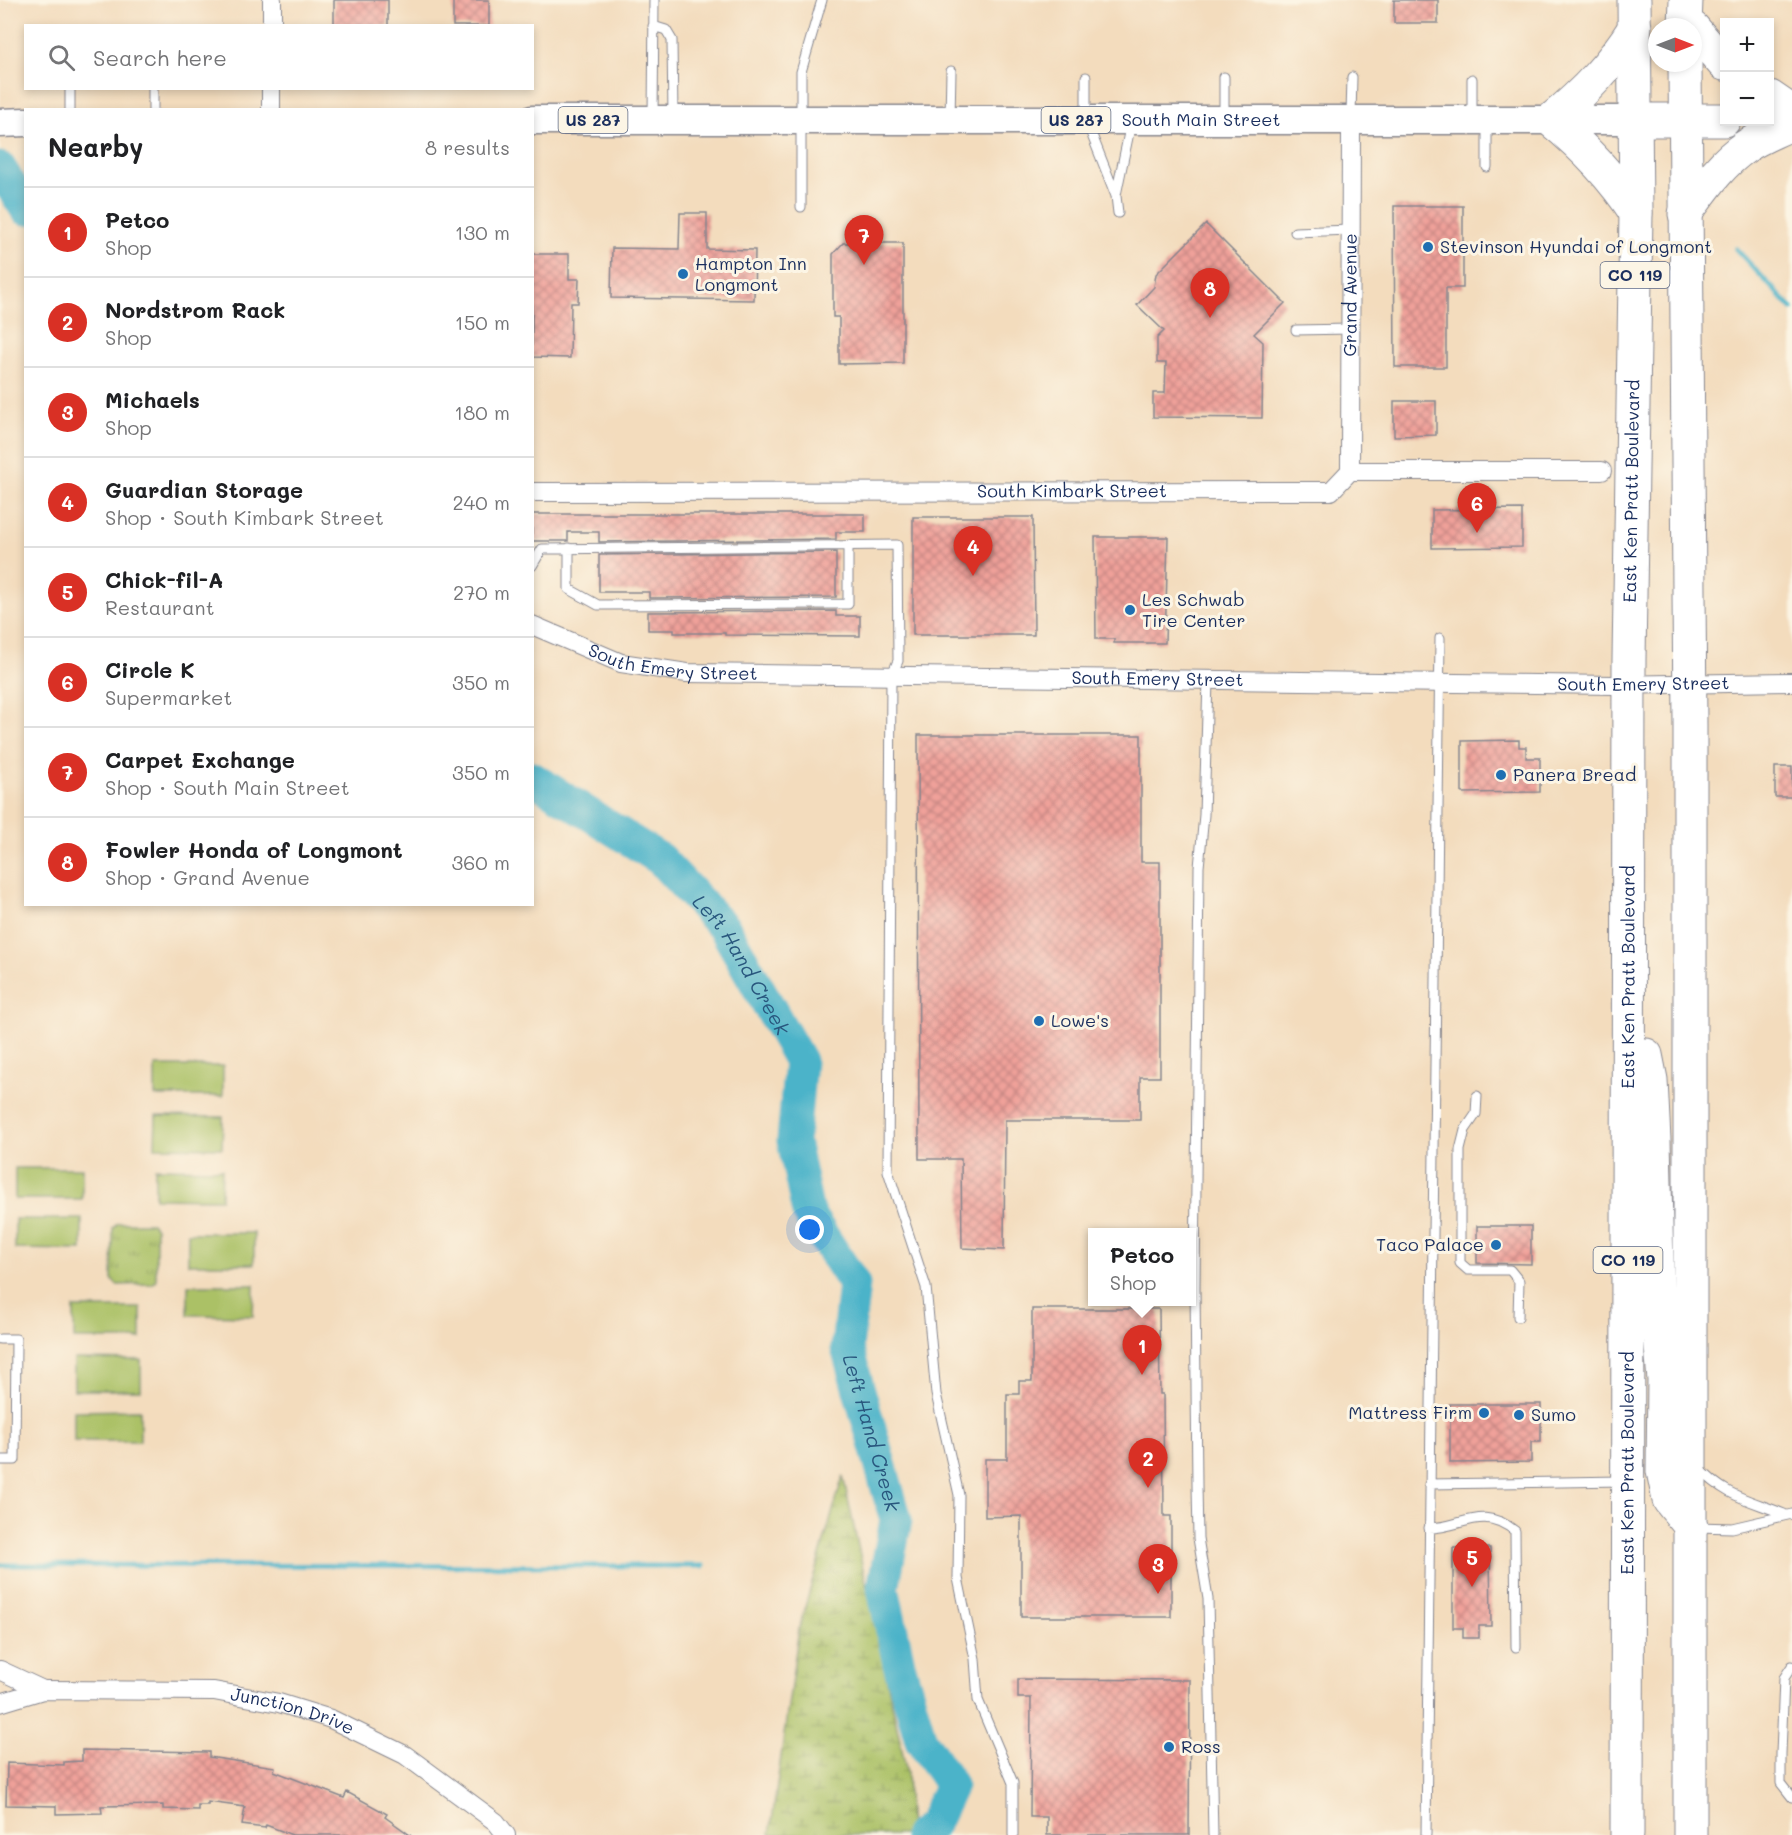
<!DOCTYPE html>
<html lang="en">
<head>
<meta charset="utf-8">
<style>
  :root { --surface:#fff; --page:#f2f2f2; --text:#202124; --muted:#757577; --line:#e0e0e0; --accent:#d93025 }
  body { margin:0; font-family:Mali,sans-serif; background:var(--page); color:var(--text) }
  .controls { position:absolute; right:18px; top:18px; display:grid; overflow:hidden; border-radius:0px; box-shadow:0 3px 9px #0003 }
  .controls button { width:54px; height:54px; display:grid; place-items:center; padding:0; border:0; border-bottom:2px solid var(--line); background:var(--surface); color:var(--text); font:30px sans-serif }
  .compass { position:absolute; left:1648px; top:18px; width:54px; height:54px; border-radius:50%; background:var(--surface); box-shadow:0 3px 9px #0003; rotate:90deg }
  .you { position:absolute; left:810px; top:1230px; width:21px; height:21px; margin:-15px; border:4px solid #fff; border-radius:50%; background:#1a73e8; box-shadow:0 0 0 9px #1a73e833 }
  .badge { display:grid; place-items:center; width:39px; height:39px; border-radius:50%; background:var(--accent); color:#fff; font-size:20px; font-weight:700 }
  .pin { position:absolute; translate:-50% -50px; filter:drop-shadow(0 2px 3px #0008) }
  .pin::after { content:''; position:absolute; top:32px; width:21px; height:18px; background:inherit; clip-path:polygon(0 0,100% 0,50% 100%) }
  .popup { position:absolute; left:1088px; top:1228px; width:108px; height:78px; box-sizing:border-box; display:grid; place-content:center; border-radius:0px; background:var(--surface); filter:drop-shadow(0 2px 4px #0005); font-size:20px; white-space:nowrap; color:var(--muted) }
  .popup b { font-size:22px; color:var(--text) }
  .popup::after { content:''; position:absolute; left:50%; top:100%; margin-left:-12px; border:12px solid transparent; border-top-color:var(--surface) }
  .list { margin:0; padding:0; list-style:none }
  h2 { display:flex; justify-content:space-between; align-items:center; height:78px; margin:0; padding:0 24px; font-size:26px }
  h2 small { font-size:20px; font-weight:400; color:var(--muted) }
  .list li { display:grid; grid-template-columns:39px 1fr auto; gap:18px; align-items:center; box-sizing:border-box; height:90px; padding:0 24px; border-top:2px solid var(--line) }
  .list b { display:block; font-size:22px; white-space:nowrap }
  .list p { margin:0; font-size:20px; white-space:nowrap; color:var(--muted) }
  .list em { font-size:20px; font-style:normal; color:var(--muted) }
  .icon { flex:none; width:33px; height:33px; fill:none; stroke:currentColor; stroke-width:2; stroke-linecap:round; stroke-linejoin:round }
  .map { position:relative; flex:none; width:1792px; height:1835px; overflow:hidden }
  .search { position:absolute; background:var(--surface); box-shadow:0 3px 9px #0003; left:24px; top:24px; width:510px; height:66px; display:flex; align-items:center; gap:15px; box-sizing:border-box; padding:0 21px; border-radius:0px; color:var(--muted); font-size:22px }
  .panel { position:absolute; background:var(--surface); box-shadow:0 3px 9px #0003; left:24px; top:108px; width:510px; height:798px; border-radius:0px }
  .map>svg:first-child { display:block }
</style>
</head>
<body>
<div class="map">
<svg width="1792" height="1835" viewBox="0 0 1792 1835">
  <defs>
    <pattern id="grass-tufts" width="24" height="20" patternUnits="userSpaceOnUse" patternTransform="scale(1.5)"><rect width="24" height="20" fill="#abc166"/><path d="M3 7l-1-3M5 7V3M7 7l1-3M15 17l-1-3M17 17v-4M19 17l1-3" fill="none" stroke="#8a9d57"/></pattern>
    <pattern id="wetland-marsh" width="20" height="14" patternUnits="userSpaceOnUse" patternTransform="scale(1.5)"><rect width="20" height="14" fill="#abc166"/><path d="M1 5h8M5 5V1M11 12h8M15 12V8" fill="none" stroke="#8a9d57"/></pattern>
    <pattern id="building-cross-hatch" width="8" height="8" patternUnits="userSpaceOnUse" patternTransform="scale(1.5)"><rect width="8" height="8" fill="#f0a19a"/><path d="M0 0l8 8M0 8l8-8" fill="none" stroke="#c28481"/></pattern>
  </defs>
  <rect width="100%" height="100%" fill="#fcf5e5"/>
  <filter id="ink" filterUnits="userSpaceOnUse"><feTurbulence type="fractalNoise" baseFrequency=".0167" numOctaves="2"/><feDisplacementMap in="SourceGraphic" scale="12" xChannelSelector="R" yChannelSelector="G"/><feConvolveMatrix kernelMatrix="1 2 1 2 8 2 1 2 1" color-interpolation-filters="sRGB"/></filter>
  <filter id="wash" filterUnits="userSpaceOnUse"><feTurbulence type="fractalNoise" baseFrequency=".008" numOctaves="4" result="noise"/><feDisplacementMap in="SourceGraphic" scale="24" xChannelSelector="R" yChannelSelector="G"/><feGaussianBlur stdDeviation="1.35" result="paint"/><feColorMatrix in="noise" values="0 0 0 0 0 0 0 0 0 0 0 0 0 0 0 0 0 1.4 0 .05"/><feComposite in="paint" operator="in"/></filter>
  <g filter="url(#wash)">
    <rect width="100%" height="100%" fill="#f3dcbd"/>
    <path fill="url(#grass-tufts)" stroke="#637862" stroke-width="1.5" d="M 118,1223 L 152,1223 L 156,1228 L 156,1281 L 152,1284 L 117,1285 L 112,1280 L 113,1228 Z"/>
    <path fill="url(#wetland-marsh)" stroke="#637862" stroke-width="1.5" d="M 843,1476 L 907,1773 L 910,1835 L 770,1835 L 799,1628 Z"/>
    <path fill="#abc166" stroke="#637862" stroke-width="1.5" d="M 155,1066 L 223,1066 L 223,1096 L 155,1096 Z
      M 156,1116 L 223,1117 L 222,1148 L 155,1147 Z
      M 15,1168 L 82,1168 L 82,1199 L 15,1199 Z
      M 155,1168 L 222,1169 L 221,1199 L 155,1198 Z
      M 15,1219 L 82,1219 L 82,1250 L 15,1249 Z
      M 188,1233 L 254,1233 L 254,1264 L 188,1264 Z
      M 188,1285 L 254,1285 L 253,1316 L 188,1315 Z
      M 74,1308 L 141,1308 L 141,1339 L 74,1339 Z
      M 74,1359 L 141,1360 L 141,1390 L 74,1390 Z
      M 140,1410 L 140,1441 L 74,1441 L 74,1411 Z"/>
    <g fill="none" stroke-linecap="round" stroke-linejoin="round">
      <path stroke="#4bb3c9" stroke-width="5" d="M 1736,249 L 1792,309
        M 0,1565 L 703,1566"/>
      <g stroke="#4bb3c9" stroke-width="33">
        <path d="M 0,168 L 26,209"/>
        <path id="s1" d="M 532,778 L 660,859 L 725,929 L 800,1061 L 793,1141 L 808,1213 L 854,1284 L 847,1348 L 896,1520 L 883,1588 L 899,1664 L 921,1740 L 951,1785 L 933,1824 L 920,1835"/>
      </g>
    </g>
    <g id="blocks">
      <path fill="url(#building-cross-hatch)" d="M 334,0 L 388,0 L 388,26 L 334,26 Z
        M 453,0 L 489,0 L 489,26 L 453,26 Z
        M 1394,0 L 1438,0 L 1438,23 L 1394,23 Z
        M 1394,206 L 1463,206 L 1463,288 L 1446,288 L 1446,367 L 1395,367 Z
        M 680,213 L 707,213 L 707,249 L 755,250 L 754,300 L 611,298 L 612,248 L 679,249 Z
        M 1206,224 L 1285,303 L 1254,334 L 1263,342 L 1262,418 L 1153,417 L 1153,393 L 1165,393 L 1166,363 L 1157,363 L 1157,338 L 1164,331 L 1137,305 L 1154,287 L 1156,274 Z
        M 843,243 L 903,243 L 903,363 L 839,364 L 839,317 L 833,317 L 833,254 Z
        M 532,254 L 569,254 L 569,279 L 579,279 L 578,303 L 571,303 L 570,358 L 532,357 Z
        M 1394,401 L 1436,401 L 1436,435 L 1394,436 Z
        M 1522,509 L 1522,547 L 1432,548 L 1432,510 Z
        M 532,514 L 865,514 L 865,532 L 836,532 L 836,539 L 599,542 L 599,532 L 568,532 L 568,541 L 532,541 Z
        M 913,517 L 1033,517 L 1034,635 L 913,635 Z
        M 1095,537 L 1168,537 L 1165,643 L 1114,643 L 1114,639 L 1096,639 Z
        M 836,552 L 836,597 L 649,598 L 649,592 L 599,592 L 599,555 Z
        M 836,611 L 836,616 L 860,616 L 860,636 L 725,635 L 725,633 L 674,633 L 674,630 L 648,630 L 648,612 Z
        M 918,735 L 1141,735 L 1141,862 L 1160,862 L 1160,1077 L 1140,1077 L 1140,1120 L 1005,1120 L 1004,1250 L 962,1248 L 961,1159 L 919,1159 Z
        M 1519,740 L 1519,747 L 1526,747 L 1526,758 L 1540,758 L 1540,792 L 1462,793 L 1462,741 Z
        M 1775,767 L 1792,767 L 1792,797 L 1775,797 Z
        M 1477,1226 L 1531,1226 L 1531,1264 L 1477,1263 Z
        M 1032,1309 L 1159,1309 L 1160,1394 L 1163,1394 L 1164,1516 L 1171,1516 L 1171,1617 L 1021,1617 L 1021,1516 L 985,1517 L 985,1459 L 1007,1459 L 1007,1394 L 1019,1394 L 1019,1381 L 1032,1381 Z
        M 1450,1404 L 1541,1404 L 1541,1442 L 1531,1442 L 1531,1462 L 1450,1463 Z
        M 1453,1548 L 1490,1548 L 1491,1626 L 1479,1626 L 1479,1638 L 1463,1638 L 1463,1628 L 1453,1628 Z
        M 1018,1679 L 1190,1680 L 1189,1835 L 1047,1835 L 1047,1817 L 1030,1817 L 1031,1698 L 1018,1698 Z
        M 82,1750 L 209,1752 L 209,1757 L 275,1767 L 274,1771 L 344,1798 L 347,1792 L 387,1814 L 385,1817 L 410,1835 L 292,1835 L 266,1825 L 265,1828 L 242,1825 L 245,1807 L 208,1802 L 208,1805 L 198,1805 L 198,1810 L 163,1809 L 163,1805 L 101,1806 L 102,1813 L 56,1814 L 56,1806 L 6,1805 L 7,1763 L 64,1765 L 64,1762 L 82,1761 Z"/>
    </g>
  </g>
  <g filter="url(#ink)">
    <use href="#blocks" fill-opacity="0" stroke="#87868e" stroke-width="1.5"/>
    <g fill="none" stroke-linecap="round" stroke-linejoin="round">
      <g stroke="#87868e" stroke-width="11">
        <path id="lane" d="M 653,26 L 666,30 L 672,40 L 673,117
          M 1086,77 L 1086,120 L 1116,196 L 1118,213
          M 1224,77 L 1224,118
          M 1472,79 L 1472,116
          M 153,88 L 153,110
          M 70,110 L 70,88
          M 1351,115 L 1352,77
          M 653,118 L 654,0
          M 950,118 L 951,71
          M 1487,167 L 1487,123
          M 1116,195 L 1131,123
          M 801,207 L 801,72 L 822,0
          M 1295,232 L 1351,230
          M 1296,330 L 1351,329
          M 569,548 L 569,589 L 598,605 L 848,604 L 848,545
          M 532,566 L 542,549 L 897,545 L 898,661 L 891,676 L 888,1171 L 926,1287 L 936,1394 L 959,1495 L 958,1578 L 975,1659 L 978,1700 L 1013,1783 L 1013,1835
          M 1208,680 L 1204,815 L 1199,867 L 1195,1288 L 1197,1485 L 1198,1538 L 1208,1599 L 1213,1835
          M 1477,1096 L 1476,1114 L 1465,1130 L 1460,1150 L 1460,1263 L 1468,1270 L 1510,1270 L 1519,1281 L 1518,1317
          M 0,1339 L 16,1339 L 15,1460 L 0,1460
          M 1698,1467 C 1726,1497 1747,1499 1784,1514
          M 1429,1484 L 1622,1481
          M 1697,1527 L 1732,1528 L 1792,1514
          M 1429,1528 C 1463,1528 1481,1504 1515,1531 L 1516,1647
          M 1792,1666 L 1784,1678 L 1781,1754 L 1781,1783 L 1792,1797
          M 1426,1835 L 1440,638"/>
      </g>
      <g stroke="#87868e" stroke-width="20">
        <g id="street">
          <path d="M 272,26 L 272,0"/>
          <path d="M 271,110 L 271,88"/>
          <path id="s2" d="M 1350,471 L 1351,121"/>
          <path id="s3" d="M 532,492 L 1331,491 L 1350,471 L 1602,471"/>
          <path id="s4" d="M 532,625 L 621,663 L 687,673 L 1613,685 L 1792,682"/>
          <path d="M 0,1670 L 43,1690"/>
          <path id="s5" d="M 0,1703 L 43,1690 L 214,1691 L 279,1703 L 331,1719 L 405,1755 L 496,1822 L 506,1835"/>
        </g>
      </g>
      <g stroke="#87868e" stroke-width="31">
        <g id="primary">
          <path id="s6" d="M 532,120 L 1636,120"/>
          <path d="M 0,123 L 26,122"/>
        </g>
      </g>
      <g stroke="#87868e" stroke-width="35">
        <g id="highway">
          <path d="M 1635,27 C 1611,65 1585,92 1551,120 C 1585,148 1612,176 1636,213"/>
          <path d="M 1685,27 L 1686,0"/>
          <path d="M 1693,28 L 1724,64"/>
          <path d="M 1685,63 L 1690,724 L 1690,1835"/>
          <path d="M 1770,97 L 1792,112"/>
          <path d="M 1636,120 L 1724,120"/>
          <path d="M 1685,214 C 1703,190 1720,164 1745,147 C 1759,137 1777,131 1792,123"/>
          <path d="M 1646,1055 L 1651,1080 L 1654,1140 L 1658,1311 L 1664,1380 L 1663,1471 L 1669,1500 L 1691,1527"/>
          <path id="s7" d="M 1627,1835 L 1629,660 L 1636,213 L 1634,0"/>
        </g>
      </g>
      <use href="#lane" stroke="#fff" stroke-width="9"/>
      <use href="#street" stroke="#fff" stroke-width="18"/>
      <use href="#primary" stroke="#fff" stroke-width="28"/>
      <use href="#highway" stroke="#fff" stroke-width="33"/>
    </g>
  </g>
  <g fill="#1f6fb2" stroke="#fcf5e5" stroke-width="2">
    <circle cx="1428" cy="247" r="6"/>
    <circle cx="683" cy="274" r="6"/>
    <circle cx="1130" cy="610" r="6"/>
    <circle cx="1501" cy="775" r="6"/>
    <circle cx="1039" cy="1021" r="6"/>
    <circle cx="1496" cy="1245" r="6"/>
    <circle cx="1484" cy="1413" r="6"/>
    <circle cx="1519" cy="1415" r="6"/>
    <circle cx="1169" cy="1747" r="6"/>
  </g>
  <g text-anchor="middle" stroke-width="6" stroke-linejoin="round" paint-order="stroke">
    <g fill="#fcf5e5" stroke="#5e6a86" stroke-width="1.5">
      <rect x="558.5" y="107" width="69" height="26" rx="4.5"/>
      <rect x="1041.5" y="107" width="69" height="26" rx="4.5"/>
      <rect x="1600.5" y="262" width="69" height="26" rx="4.5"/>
      <rect x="1593.5" y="1247" width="69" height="26" rx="4.5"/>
    </g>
    <g font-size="16" font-weight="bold" fill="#1b2f5e">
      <text x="593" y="126">US 287</text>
      <text x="1076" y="126">US 287</text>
      <text x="1635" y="281">CO 119</text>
      <text x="1628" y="1266">CO 119</text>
    </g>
    <g font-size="18" fill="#1b2f5e" stroke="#fcf5e5">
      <text dy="6" stroke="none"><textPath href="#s6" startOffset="669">South Main Street</textPath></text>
      <text dy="6" stroke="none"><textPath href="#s2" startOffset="176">Grand Avenue</textPath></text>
      <text dy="6" stroke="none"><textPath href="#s3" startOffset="540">South Kimbark Street</textPath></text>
      <text dy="6" stroke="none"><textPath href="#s7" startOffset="1344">East Ken Pratt Boulevard</textPath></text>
      <text dy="6" stroke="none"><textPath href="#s4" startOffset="148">South Emery Street</textPath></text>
      <text dy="6" stroke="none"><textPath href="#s4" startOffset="634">South Emery Street</textPath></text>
      <text dy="6" stroke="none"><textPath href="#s4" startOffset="1120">South Emery Street</textPath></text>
      <text dy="6" stroke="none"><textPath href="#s7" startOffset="858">East Ken Pratt Boulevard</textPath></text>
      <text dy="6" stroke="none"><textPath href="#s7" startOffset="372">East Ken Pratt Boulevard</textPath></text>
      <text dy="6" stroke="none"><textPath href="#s5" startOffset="297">Junction Drive</textPath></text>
    </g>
    <g font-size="18" fill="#1b2f5e" stroke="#fcf5e5" text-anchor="start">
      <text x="1440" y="253">Stevinson Hyundai of Longmont</text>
      <text x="695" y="270">Hampton Inn<tspan x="695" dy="21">Longmont</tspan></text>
      <text x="1142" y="606">Les Schwab<tspan x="1142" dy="21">Tire Center</tspan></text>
      <text x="1513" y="781">Panera Bread</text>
      <text x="1051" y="1027">Lowe's</text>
      <text x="1484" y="1251" text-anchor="end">Taco Palace</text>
      <text x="1472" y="1419" text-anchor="end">Mattress Firm</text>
      <text x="1531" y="1421">Sumo</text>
      <text x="1181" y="1753">Ross</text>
    </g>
    <g font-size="20" font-style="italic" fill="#29577e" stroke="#fcf5e5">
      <text dy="7" stroke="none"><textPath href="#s1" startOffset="286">Left Hand Creek</textPath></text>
      <text dy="7" stroke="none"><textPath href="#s1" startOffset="790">Left Hand Creek</textPath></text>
    </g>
  </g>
</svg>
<div class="controls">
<button>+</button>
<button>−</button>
</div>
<svg class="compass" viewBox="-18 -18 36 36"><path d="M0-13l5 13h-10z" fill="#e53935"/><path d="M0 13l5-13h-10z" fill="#757577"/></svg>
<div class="you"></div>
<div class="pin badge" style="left:1142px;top:1375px">1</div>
<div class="popup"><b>Petco</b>Shop</div>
<div class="pin badge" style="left:1148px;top:1488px">2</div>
<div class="pin badge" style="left:1158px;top:1594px">3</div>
<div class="pin badge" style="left:973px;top:576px">4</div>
<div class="pin badge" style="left:1472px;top:1587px">5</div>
<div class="pin badge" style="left:1477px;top:533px">6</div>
<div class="pin badge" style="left:864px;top:265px">7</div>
<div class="pin badge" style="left:1210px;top:318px">8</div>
<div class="search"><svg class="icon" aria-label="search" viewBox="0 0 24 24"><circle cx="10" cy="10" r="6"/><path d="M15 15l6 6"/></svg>Search here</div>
<section class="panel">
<h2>Nearby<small>8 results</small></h2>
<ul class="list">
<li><span class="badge">1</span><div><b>Petco</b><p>Shop</p></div><em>130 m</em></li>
<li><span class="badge">2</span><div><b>Nordstrom Rack</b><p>Shop</p></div><em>150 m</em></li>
<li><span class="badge">3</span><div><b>Michaels</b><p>Shop</p></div><em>180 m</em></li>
<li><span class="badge">4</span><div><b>Guardian Storage</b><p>Shop · South Kimbark Street</p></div><em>240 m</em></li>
<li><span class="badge">5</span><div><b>Chick-fil-A</b><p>Restaurant</p></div><em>270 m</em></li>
<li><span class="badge">6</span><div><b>Circle K</b><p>Supermarket</p></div><em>350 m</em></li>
<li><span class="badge">7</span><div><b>Carpet Exchange</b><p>Shop · South Main Street</p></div><em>350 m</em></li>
<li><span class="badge">8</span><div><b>Fowler Honda of Longmont</b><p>Shop · Grand Avenue</p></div><em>360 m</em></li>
</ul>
</section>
</div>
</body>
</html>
